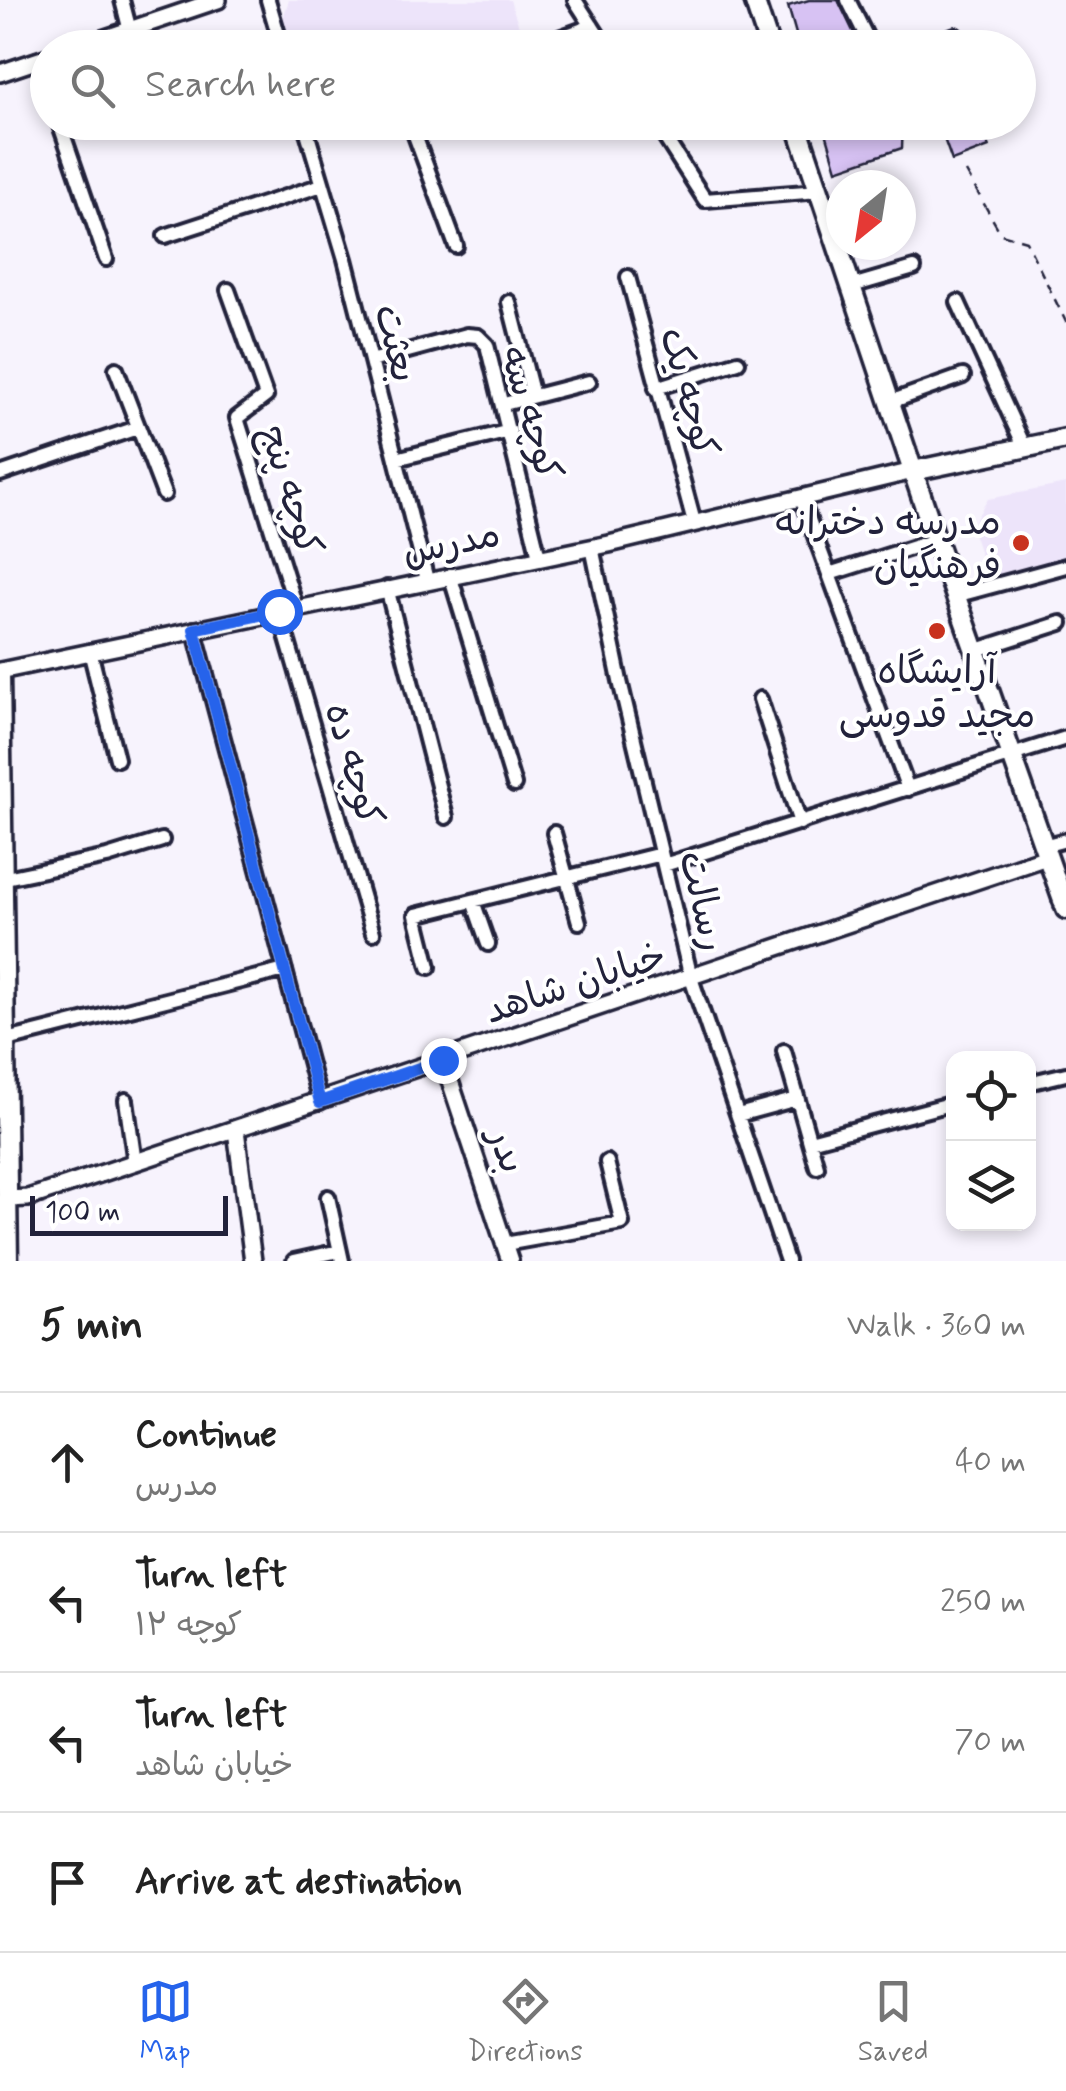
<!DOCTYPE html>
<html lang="en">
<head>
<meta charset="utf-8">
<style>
  :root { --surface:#fff; --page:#f2f2f2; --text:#222; --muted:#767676; --line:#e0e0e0; --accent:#2563eb }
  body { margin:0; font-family:Mynerve,"Playpen Sans Arabic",sans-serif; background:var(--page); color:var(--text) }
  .controls { position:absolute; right:30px; bottom:30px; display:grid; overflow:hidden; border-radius:20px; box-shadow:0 5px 15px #0003 }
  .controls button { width:90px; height:90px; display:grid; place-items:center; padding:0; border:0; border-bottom:2px solid var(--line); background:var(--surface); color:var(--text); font:50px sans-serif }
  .compass { position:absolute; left:826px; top:170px; width:90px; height:90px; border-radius:50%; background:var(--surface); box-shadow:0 5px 15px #0003; rotate:210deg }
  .scale { position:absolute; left:30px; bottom:25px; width:198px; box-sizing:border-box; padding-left:10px; border:5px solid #22223b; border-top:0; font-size:28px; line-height:35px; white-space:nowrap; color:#22223b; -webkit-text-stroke:8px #fff; paint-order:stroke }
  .stop { position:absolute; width:30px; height:30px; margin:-22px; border:8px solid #2563eb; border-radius:50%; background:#fff }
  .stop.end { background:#2563eb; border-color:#fff; box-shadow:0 2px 10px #0008 }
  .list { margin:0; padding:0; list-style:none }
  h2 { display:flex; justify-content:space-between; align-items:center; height:130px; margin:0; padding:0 40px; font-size:42px }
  h2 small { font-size:32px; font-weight:400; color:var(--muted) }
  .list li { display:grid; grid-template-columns:65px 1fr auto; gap:30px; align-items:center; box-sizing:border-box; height:140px; padding:0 40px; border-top:2px solid var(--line) }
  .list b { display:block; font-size:38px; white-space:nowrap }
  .list p { margin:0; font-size:32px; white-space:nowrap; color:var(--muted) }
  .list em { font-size:32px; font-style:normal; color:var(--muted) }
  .icon { flex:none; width:55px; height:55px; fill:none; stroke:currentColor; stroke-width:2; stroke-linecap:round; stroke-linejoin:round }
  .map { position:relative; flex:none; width:1066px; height:1261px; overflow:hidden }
  .search { position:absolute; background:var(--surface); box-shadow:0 5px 15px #0003; left:30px; right:30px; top:30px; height:110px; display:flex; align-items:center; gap:25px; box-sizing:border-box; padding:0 35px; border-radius:55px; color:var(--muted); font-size:38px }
  .sheet { height:690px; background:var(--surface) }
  nav { display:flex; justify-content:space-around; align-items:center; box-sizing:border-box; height:140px; border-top:2px solid var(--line); background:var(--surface); font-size:28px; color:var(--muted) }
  nav a { display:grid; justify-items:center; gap:5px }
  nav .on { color:var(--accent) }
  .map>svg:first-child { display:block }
</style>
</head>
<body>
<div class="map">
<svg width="1066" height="1261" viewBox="0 0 1066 1261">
  <rect width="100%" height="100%" fill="#f7f3fd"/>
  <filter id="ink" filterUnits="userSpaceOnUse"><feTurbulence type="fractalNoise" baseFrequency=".01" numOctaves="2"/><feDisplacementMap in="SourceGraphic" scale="20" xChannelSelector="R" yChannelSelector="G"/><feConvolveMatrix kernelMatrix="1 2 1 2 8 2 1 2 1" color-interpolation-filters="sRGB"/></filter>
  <g filter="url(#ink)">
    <path fill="#ede4fa" d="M 289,0 L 510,0 L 525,44 L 516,48 L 287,47 L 281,24 Z
      M 1066,484 L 1066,559 L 990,584 L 971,527 L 988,499 Z"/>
    <path fill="#d7c2f3" stroke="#22223b" stroke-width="2.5" d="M 809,0 L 838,0 L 861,48 L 800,48 L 788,6 Z
      M 823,122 L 903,122 L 902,148 L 837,170 Z
      M 938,122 L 979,122 L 989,147 L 952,161 Z"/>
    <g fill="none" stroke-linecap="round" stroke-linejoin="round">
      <g stroke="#22223b" stroke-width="20">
        <path id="minor" d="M 122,0 L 130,31
          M 268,0 L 282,48
          M 575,0 L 606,48
          M 848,0 L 872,48
          M 532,48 L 592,26
          M 920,48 L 955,35 L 960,48
          M 37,60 L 48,90
          M 59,122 L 106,259
          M 304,122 L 345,259 L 427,580
          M 410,122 L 456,246
          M 655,122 L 705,200 L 819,191
          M 994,122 L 996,128
          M 306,131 L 330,122
          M 165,236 L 322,185
          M 628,277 L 694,522
          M 852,286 L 914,268
          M 228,290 L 266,396 L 237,418 L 296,607
          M 509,302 L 533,396
          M 958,302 L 1025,448
          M 371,361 L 467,335 L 478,336 L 487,345 L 539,557
          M 116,369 L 164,494
          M 656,388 L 738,362
          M 890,402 L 963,376
          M 504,404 L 589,382
          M 396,459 L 510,431
          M 0,474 L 137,428
          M 801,498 L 908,789
          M 592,547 L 620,681 L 691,978 L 787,1261
          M 829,574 L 936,540
          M 450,575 L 514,785
          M 387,588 L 446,817
          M 955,596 L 1066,566
          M 279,611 L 373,933
          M 194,629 L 320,1102
          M 90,651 L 117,759
          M 974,651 L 1061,623
          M 760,699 L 800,823
          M 554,833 L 579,922
          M 1043,846 L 1066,840
          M 664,865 L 1066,738
          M 1,879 L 107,857 L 162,840
          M 473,901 L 488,944
          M 429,967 L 416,915 L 661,854
          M 3,1041 L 285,970
          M 784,1051 L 817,1167
          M 1028,1083 L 1066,1074
          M 126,1100 L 135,1163
          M 738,1115 L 797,1099
          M 810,1141 L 954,1103
          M 328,1197 L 342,1261
          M 505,1244 L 622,1223 L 607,1162
          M 294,1261 L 339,1251"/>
      </g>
      <g stroke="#22223b" stroke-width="22">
        <path id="tertiary" d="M 76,48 L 218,0
          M 0,73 L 48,57
          M 0,671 L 609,544 L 913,471
          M 443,1060 L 510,1261
          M 236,1130 L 253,1261
          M 7,1199 L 28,1198 L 1047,857"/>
      </g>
      <g stroke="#22223b" stroke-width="25">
        <path id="secondary" d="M 754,0 L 770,48
          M 796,122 L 936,540 L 1066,909
          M 913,471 L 1066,439
          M 0,673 L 8,1261"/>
      </g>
      <path stroke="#22223b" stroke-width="2.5" stroke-dasharray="10 8" stroke-linecap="butt" d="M 966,172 L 1001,234 L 1026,241 L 1066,322"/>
      <use href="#minor" stroke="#fff" stroke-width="12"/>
      <use href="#tertiary" stroke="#fff" stroke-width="15"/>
      <use href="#secondary" stroke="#fff" stroke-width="18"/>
    </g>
  </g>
  <g fill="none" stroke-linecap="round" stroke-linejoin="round" filter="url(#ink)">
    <path stroke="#2563eb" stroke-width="12" d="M 279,611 L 194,629 L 320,1102 L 443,1060"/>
  </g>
  <g fill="#c8321e" stroke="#fff" stroke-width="4">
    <circle cx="1021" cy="543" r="10"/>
    <circle cx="937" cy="631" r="10"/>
  </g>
  <g text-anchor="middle" stroke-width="8" stroke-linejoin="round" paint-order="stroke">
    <g font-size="38" fill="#22223b" stroke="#fff">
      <text transform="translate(397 343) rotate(76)" y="13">بعثت</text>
      <text transform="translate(690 392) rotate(75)" y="13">کوچه یک</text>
      <text transform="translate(532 413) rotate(74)" y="13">کوچه سه</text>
      <text transform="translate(292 490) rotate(73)" y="13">کوچه پنج</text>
      <text transform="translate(451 542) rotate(-12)" y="13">مدرس</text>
      <text transform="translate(355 764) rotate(74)" y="13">کوچه ده</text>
      <text transform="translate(704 901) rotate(77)" y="13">رسالت</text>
      <text transform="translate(575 982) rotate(-18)" y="13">خیابان شاهد</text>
      <text transform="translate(508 1150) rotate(71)" y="13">بدر</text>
    </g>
    <g font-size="38" fill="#22223b" stroke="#fff" text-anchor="end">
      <text x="1001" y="534">مدرسه دخترانه<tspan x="1001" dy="44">فرهنگیان</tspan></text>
      <text x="937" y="683" text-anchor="middle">آرایشگاه<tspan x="937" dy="44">مجید قدوسی</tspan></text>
    </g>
  </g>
</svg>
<div class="controls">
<button><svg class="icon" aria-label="locate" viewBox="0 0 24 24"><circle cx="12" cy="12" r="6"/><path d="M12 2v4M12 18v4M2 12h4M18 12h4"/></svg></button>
<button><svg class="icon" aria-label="layers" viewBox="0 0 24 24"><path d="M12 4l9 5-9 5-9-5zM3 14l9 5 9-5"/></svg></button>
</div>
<svg class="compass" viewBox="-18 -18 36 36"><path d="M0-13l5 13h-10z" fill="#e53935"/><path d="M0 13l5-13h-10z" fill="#767676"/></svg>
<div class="scale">100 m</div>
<div class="stop" style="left:279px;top:611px"></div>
<div class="stop end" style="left:443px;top:1060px"></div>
<div class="search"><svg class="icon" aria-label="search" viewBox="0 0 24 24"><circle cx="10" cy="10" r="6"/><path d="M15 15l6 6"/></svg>Search here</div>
</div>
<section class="sheet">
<h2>5 min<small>Walk · 360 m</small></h2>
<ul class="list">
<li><svg class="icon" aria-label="ahead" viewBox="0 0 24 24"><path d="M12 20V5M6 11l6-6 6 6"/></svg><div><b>Continue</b><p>مدرس</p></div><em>40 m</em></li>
<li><svg class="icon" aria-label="left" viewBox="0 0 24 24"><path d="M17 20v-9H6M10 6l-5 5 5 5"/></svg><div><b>Turn left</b><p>کوچه ۱۲</p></div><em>250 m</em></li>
<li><svg class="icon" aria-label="left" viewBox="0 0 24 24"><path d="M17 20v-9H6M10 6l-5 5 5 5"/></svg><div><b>Turn left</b><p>خیابان شاهد</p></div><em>70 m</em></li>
<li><svg class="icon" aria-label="arrive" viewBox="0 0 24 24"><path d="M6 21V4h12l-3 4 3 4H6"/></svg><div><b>Arrive at destination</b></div></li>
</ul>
</section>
<nav>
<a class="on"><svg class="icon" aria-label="map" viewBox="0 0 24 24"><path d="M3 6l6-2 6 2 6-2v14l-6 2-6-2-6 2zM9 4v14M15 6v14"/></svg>Map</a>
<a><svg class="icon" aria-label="directions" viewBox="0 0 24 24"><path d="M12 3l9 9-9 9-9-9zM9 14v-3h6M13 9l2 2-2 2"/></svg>Directions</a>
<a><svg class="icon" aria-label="saved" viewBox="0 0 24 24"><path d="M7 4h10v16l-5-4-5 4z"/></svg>Saved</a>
</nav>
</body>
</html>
